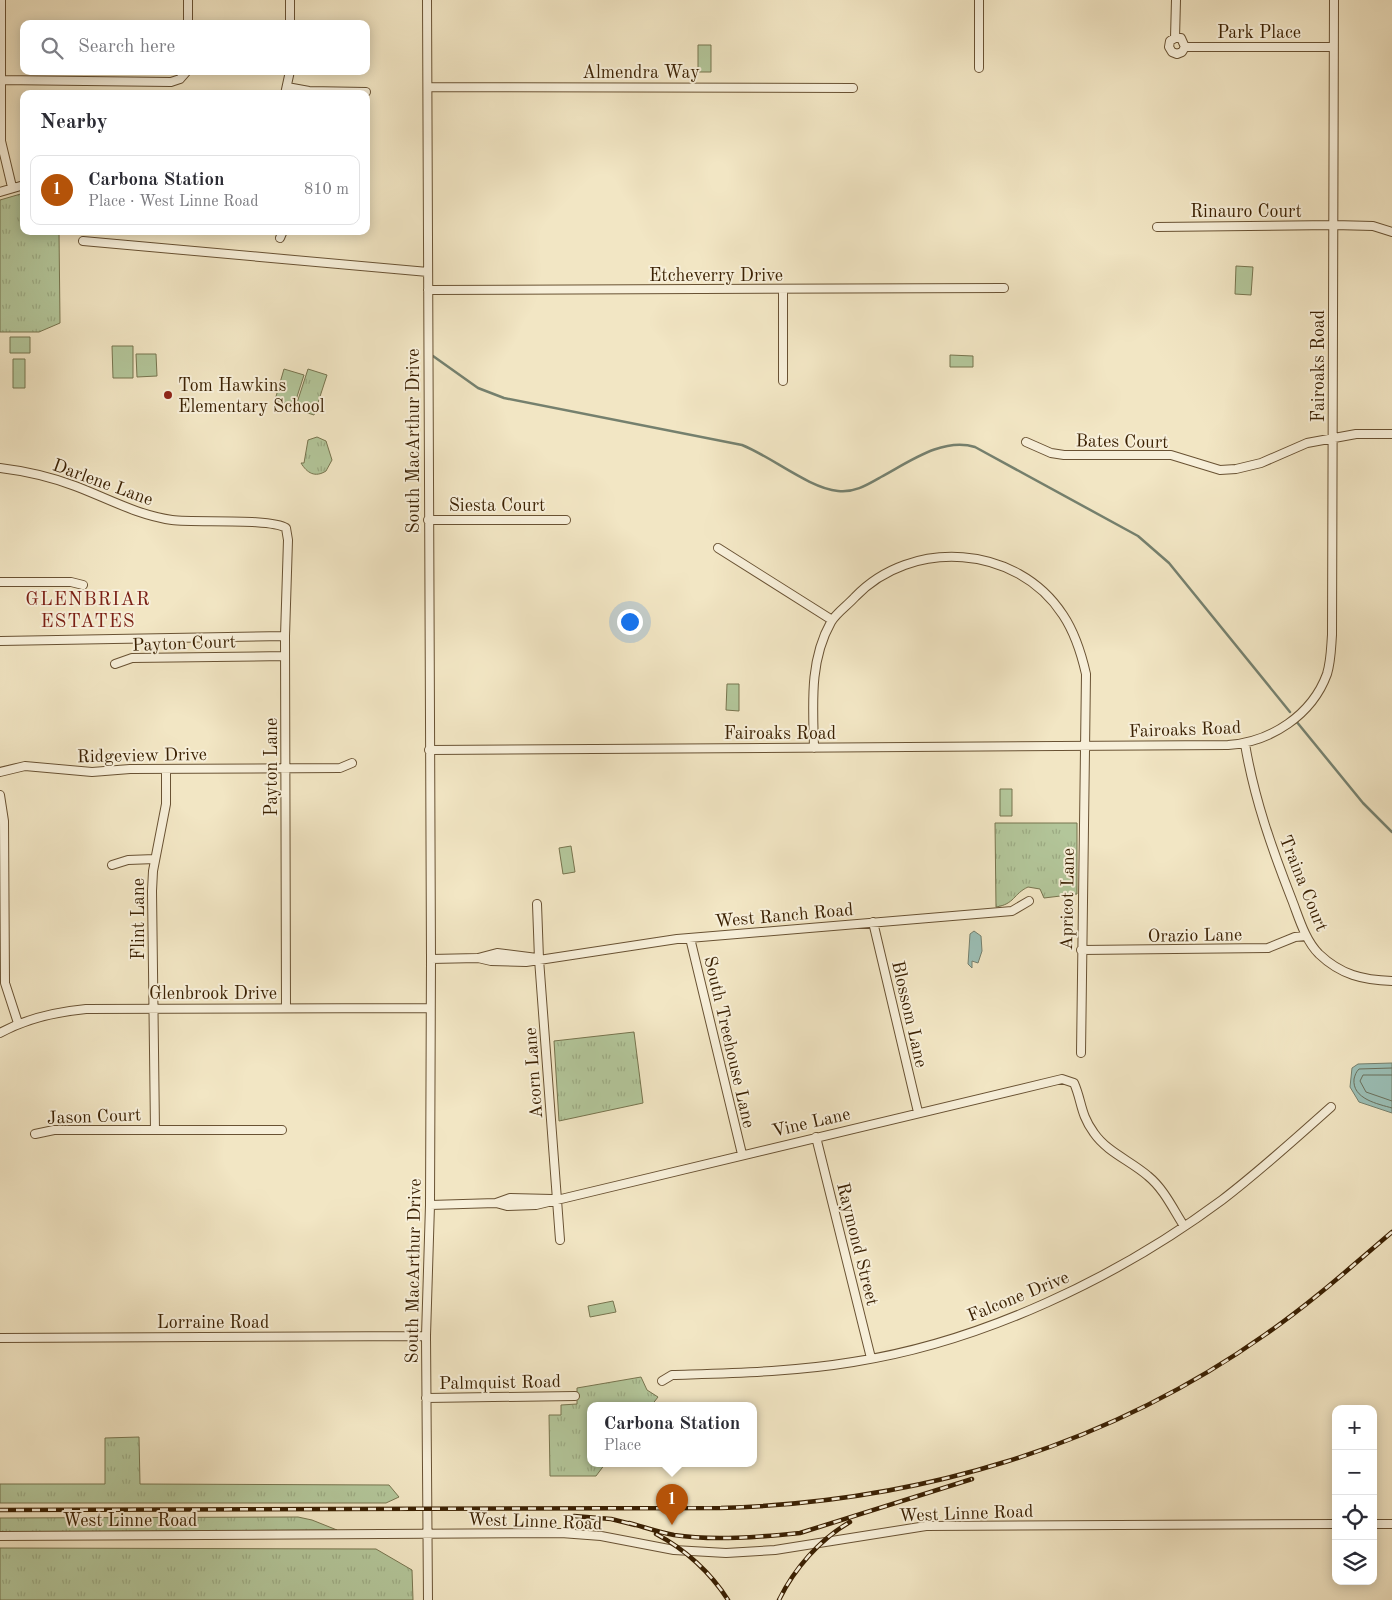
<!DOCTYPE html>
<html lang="en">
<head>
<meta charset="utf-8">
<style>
  :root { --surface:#fff; --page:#f2f2f3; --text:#2b2b33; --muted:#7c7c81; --line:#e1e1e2; --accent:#b45309 }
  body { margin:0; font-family:"Old Standard TT",serif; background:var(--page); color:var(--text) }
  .controls { position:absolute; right:15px; bottom:15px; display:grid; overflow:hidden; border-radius:10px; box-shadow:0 2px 12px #0003 }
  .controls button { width:45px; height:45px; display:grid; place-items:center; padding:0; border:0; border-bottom:1px solid var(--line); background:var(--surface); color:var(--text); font:25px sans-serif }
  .you { position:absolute; left:629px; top:621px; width:18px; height:18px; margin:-12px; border:4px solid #fff; border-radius:50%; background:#1a73e8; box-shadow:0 0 0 8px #1a73e833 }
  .badge { display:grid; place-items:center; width:32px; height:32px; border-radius:50%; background:var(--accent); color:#fff; font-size:16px; font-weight:700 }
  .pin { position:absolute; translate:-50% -41px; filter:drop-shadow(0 1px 2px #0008) }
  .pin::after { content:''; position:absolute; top:26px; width:18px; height:15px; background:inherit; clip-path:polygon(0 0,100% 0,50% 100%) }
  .popup { position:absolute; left:587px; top:1402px; width:170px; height:65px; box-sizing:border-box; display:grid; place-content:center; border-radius:10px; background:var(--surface); filter:drop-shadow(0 1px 4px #0005); font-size:16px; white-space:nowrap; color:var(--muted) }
  .popup b { font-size:19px; color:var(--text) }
  .popup::after { content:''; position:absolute; left:50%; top:100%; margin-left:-10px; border:10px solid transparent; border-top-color:var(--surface) }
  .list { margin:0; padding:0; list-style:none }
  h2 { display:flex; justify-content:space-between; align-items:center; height:65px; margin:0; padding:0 20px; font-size:21px }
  h2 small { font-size:16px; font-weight:400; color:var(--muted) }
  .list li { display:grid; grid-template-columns:32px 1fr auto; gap:15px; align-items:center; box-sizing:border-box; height:70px; margin:0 10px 10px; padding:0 10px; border:1px solid var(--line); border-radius:10px }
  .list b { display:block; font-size:19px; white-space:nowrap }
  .list p { margin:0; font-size:16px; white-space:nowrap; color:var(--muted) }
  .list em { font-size:16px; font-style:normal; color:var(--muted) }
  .icon { flex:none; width:28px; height:28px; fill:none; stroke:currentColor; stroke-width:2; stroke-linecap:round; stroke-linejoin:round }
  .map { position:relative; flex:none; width:1392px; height:1600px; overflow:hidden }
  .search { position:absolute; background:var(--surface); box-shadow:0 2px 12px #0003; left:20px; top:20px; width:350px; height:55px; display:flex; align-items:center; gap:12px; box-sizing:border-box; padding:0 18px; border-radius:10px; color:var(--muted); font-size:19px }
  .panel { position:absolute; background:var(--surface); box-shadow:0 2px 12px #0003; left:20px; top:90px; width:350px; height:145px; border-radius:10px }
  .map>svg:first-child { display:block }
</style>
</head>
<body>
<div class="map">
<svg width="1392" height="1600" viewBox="0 0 1392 1600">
  <defs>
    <pattern id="grass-tufts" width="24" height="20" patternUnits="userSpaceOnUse" patternTransform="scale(1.25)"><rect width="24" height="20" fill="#b3c69a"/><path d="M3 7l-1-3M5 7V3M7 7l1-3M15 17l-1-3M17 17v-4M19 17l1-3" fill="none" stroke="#9baa83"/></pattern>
  </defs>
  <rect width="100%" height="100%" fill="#f2e6c4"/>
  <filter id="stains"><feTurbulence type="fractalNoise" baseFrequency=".004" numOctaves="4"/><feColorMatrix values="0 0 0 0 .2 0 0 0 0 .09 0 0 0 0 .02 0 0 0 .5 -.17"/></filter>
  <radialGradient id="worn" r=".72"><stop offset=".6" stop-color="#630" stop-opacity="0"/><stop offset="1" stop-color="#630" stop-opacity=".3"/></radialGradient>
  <path fill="url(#grass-tufts)" stroke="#77744e" d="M 24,193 L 24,231 L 59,231 L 60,323 L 39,332 L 0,332 L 0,200 Z
    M 308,369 L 327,375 L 314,415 L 295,409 Z
    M 317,437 L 326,441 L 332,460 L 326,471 C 315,478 307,473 301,463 L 304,463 L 308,440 Z
    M 995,823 L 1077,823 L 1077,894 L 1044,898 L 1040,889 L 1028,887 C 1013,894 1015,904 996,907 Z
    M 634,1032 L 643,1103 L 559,1121 L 554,1041 Z
    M 641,1377 L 647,1390 L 658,1397 L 651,1406 L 591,1406 L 591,1464 L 605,1464 L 596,1476 L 550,1476 L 549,1415 L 561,1415 L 561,1405 L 577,1404 L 577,1388 Z
    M 139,1437 L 140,1484 L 389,1485 L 399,1497 L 386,1503 L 0,1503 L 0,1484 L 105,1484 L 105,1438 Z
    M 298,1517 L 312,1520 L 337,1530 L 0,1532 L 0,1518 Z
    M 0,1548 L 376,1549 L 412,1570 L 413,1600 L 0,1600 Z"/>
  <path fill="#b3c69a" stroke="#77744e" d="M 698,45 L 711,45 L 711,72 L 698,72 Z
    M 1236,266 L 1253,267 L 1251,295 L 1235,294 Z
    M 10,337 L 30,337 L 30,353 L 10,353 Z
    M 112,346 L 133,346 L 133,378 L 113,378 Z
    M 136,354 L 156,354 L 157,376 L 137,377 Z
    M 950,355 L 973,356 L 973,367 L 950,367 Z
    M 13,359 L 25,359 L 25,388 L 13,388 Z
    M 284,369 L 304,375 L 294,406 L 275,400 Z
    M 727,684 L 739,684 L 739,711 L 726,710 Z
    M 1000,789 L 1012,789 L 1012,816 L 1000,816 Z
    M 571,846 L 575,872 L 563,874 L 559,848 Z
    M 613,1301 L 616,1312 L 590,1317 L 588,1306 Z"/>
  <path fill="#9bbfb6" stroke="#75806e" d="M 974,931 L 981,936 L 982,951 L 978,963 L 972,961 L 972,968 L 968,964 L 970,934 Z
    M 1392,1063 L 1392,1113 L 1359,1102 L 1350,1087 L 1352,1068 L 1358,1064 Z"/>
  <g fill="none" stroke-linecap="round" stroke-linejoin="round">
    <path stroke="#6b705c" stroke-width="1" d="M 1392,1068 L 1359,1069 C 1356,1072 1355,1075 1354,1079 C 1352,1099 1378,1104 1392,1108
      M 1392,1075 L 1363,1075 L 1360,1081 L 1366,1092 L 1392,1101"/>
    <path stroke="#75806e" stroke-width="2.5" d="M 433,356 L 478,388 L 504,398 L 742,445 C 772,457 809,488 838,491 C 854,493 867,485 881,477 C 909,462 943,437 975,447 L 1138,536 L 1169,563 L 1290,712
      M 1296,721 L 1363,803 L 1392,832"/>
    <g stroke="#695233" stroke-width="10">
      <path id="minor" d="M 1,0 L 1,141 L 12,187
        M 290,0 L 290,24
        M 427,0 L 431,959 L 430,1205 L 426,1336 L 428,1600
        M 188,24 L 188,0
        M 1175,38 L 1176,0
        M 1185,47 L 1181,38 L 1175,38 L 1170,41 L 1169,47 L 1172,52 L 1177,54 L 1182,52 L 1185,47 L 1333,47
        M 979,68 L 979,0
        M 0,80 L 171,82 L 180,79 L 187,71
        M 287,87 L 309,91 L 366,92
        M 428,87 L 853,88
        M 285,94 L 290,71
        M 0,192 L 24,185
        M 1157,227 L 1334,225 L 1373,226 L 1392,232
        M 280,238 L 283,231
        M 83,241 L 428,272
        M 783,289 L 783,381
        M 428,290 L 1004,288
        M 1026,442 L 1051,453 L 1064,455 L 1171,455 L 1220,470 L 1236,469 L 1261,463 L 1307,443 L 1356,434 L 1392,434
        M 0,468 C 25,471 51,477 75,486 C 107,498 137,515 172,520 C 196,523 271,518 286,528 L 288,540 L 285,636 L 286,1007
        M 428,520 L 566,520
        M 718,548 L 832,620
        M 0,582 L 71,582 L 83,585
        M 0,641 L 285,636
        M 115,664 L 132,658 L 285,656
        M 1245,744 C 1254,798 1272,849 1292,900 C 1299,918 1305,940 1319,954 C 1341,975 1363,980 1392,981
        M 814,748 C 813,705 809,661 831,622 C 836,613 848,605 855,597 C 911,538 1017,544 1063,615 C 1075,633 1081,652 1086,674 L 1081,1053
        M 429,750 L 1228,745 C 1271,742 1312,715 1327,674 C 1331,661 1331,648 1332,635 L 1334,0
        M 0,772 L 25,766 L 92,772 L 130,769 L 340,768 L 352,763
        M 0,795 L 4,821 L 5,983 L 18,1023
        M 112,865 L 128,860 L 155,859
        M 537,904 L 539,959 L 560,1240
        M 873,922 L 918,1112
        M 690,938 L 742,1154
        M 1081,950 L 1268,948 L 1295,937 L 1306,936
        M 478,958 L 497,953 L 537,958
        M 431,959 L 478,958 L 491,961 L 526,962 L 677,939 L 1012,911 L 1029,901
        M 0,1033 C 27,1018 55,1012 86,1009 L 430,1008
        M 155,1130 L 152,891 L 153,871 L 166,804 L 166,769
        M 35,1134 L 54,1130 L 282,1130
        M 816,1137 L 871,1358
        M 496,1203 L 507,1206 L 536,1205 L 1062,1079 L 1074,1083 C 1082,1101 1080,1114 1094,1133 C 1107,1152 1131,1161 1148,1176 C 1164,1189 1173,1209 1184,1226
        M 430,1205 L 496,1203 L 510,1198 L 552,1199
        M 0,1338 L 426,1336
        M 662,1381 L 672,1375 C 732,1373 793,1372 853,1362 C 982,1342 1117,1278 1222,1200 C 1260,1171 1295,1139 1331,1107
        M 426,1398 L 575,1396
        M 1373,1524 L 1392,1524
        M 0,1536 L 561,1533 L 601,1536 L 674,1550 L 726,1553 L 775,1550 L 926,1526 L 1336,1524"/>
    </g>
    <use href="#minor" stroke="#f7efd9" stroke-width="8"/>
    <g stroke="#3b2103" stroke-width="4.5">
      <path id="rail" d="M 0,1510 L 721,1508 C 917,1502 1105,1448 1266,1334 C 1311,1303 1351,1267 1392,1232
        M 574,1516 L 611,1519 L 635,1525
        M 629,1523 C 644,1527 658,1532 674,1535 C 713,1541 761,1537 800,1533 L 972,1479
        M 656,1534 C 685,1549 711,1573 728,1600
        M 779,1600 C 794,1569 820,1539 850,1522"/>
    </g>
    <use href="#rail" stroke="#f7efd9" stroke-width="2.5" stroke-dasharray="8" stroke-linecap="butt"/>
  </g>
  <circle fill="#8f2418" stroke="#f7efd9" stroke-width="2" cx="168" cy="395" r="5"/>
  <g text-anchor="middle" stroke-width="4" stroke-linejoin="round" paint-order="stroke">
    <g font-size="18" fill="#3b2103" stroke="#f7efd9">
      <text x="1259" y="38">Park Place</text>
      <text x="641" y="78">Almendra Way</text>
      <text x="1246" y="217">Rinauro Court</text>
      <text x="716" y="281">Etcheverry Drive</text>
      <text transform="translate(1318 366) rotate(-90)" y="6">Fairoaks Road</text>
      <text transform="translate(413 441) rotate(-90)" y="6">South MacArthur Drive</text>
      <text transform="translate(1122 441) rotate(1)" y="6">Bates Court</text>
      <text transform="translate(103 482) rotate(20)" y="6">Darlene Lane</text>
      <text x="497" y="511">Siesta Court</text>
      <text transform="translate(184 643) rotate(-2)" y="6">Payton Court</text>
      <text transform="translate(1185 729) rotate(-2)" y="6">Fairoaks Road</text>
      <text x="780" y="739">Fairoaks Road</text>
      <text transform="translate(142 755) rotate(-1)" y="6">Ridgeview Drive</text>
      <text transform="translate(271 767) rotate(-90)" y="6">Payton Lane</text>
      <text transform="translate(1304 883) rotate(68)" y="6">Traina Court</text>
      <text transform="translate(1067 899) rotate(-89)" y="6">Apricot Lane</text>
      <text transform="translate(784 915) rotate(-5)" y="6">West Ranch Road</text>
      <text transform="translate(138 919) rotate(-90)" y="6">Flint Lane</text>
      <text transform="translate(1195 935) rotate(-1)" y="6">Orazio Lane</text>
      <text x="213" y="999">Glenbrook Drive</text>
      <text transform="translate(910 1014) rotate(77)" y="6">Blossom Lane</text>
      <text transform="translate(730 1042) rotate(77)" y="6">South Treehouse Lane</text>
      <text transform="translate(533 1073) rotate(-94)" y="6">Acorn Lane</text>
      <text transform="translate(94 1116) rotate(-2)" y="6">Jason Court</text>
      <text transform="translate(811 1122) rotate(-13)" y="6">Vine Lane</text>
      <text transform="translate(858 1244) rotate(76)" y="6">Raymond Street</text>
      <text transform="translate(413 1271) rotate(-89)" y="6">South MacArthur Drive</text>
      <text transform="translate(1018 1296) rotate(-22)" y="6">Falcone Drive</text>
      <text x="213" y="1328">Lorraine Road</text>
      <text transform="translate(500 1382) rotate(-1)" y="6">Palmquist Road</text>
      <text transform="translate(966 1513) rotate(-2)" y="6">West Linne Road</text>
      <text x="130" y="1526">West Linne Road</text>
      <text transform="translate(535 1521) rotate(2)" y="6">West Linne Road</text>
    </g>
    <g font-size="18" fill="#3b2103" stroke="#f7efd9" text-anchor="start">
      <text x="178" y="391">Tom Hawkins<tspan x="178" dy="21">Elementary School</tspan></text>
    </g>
    <g font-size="19" letter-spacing="1" fill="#7a1f14" stroke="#f7efd9">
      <text x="88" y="605">GLENBRIAR<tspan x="88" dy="22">ESTATES</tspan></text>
    </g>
  </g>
  <rect width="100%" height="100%" filter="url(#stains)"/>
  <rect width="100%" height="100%" fill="url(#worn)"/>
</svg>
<div class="controls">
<button>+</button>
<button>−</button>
<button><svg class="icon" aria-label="locate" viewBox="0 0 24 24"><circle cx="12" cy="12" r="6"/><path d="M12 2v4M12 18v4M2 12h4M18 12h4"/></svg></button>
<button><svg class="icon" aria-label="layers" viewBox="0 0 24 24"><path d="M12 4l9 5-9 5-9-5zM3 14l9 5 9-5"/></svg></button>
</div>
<div class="you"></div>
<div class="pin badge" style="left:672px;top:1525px">1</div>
<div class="popup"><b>Carbona Station</b>Place</div>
<div class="search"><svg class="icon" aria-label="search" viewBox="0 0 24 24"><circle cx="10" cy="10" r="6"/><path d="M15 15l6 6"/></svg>Search here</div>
<section class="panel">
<h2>Nearby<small></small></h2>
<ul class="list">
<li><span class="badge">1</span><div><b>Carbona Station</b><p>Place · West Linne Road</p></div><em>810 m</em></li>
</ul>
</section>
</div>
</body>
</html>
